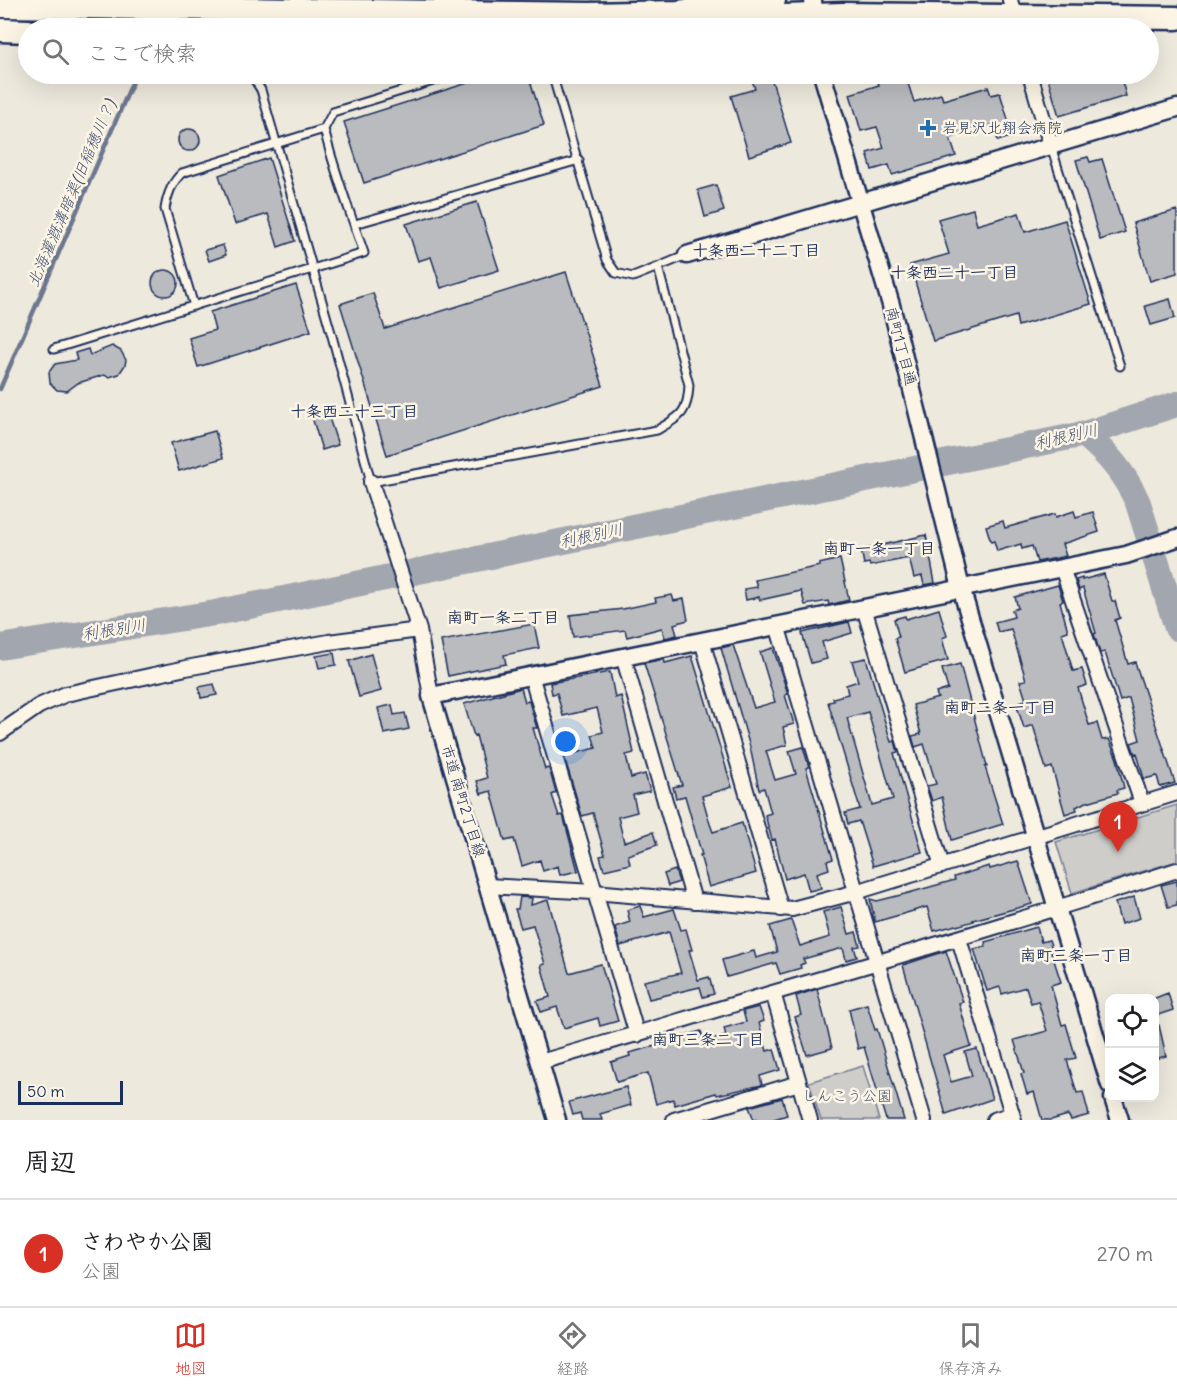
<!DOCTYPE html>
<html lang="ja">
<head>
<meta charset="utf-8">
<style>
  :root { --surface:#fff; --page:#f6f6f6; --text:#202124; --muted:#757577; --line:#e0e0e0; --accent:#d93025 }
  body { margin:0; font-family:Delius,"Klee One",sans-serif; background:var(--page); color:var(--text) }
  .controls { position:absolute; right:18px; bottom:18px; display:grid; overflow:hidden; border-radius:12px; box-shadow:0 6px 24px #0002 }
  .controls button { width:54px; height:54px; display:grid; place-items:center; padding:0; border:0; border-bottom:2px solid var(--line); background:var(--surface); color:var(--text); font:30px sans-serif }
  .scale { position:absolute; left:18px; bottom:15px; width:105px; box-sizing:border-box; padding-left:6px; border:3px solid #1b2f5e; border-top:0; font-size:16px; line-height:21px; white-space:nowrap; color:#1b2f5e; -webkit-text-stroke:4px #fcf5e5; paint-order:stroke }
  .you { position:absolute; left:566px; top:742px; width:21px; height:21px; margin:-15px; border:4px solid #fff; border-radius:50%; background:#1a73e8; box-shadow:0 0 0 9px #1a73e833 }
  .badge { display:grid; place-items:center; width:39px; height:39px; border-radius:50%; background:var(--accent); color:#fff; font-size:20px; font-weight:700 }
  .pin { position:absolute; translate:-50% -50px; filter:drop-shadow(0 2px 3px #0008) }
  .pin::after { content:''; position:absolute; top:32px; width:21px; height:18px; background:inherit; clip-path:polygon(0 0,100% 0,50% 100%) }
  .list { margin:0; padding:0; list-style:none }
  h2 { display:flex; justify-content:space-between; align-items:center; height:78px; margin:0; padding:0 24px; font-size:26px }
  h2 small { font-size:20px; font-weight:400; color:var(--muted) }
  .list li { display:grid; grid-template-columns:39px 1fr auto; gap:18px; align-items:center; box-sizing:border-box; height:108px; padding:0 24px; border-top:2px solid var(--line) }
  .list b { display:block; font-size:22px; white-space:nowrap }
  .list p { margin:0; font-size:20px; white-space:nowrap; color:var(--muted) }
  .list em { font-size:20px; font-style:normal; color:var(--muted) }
  .icon { flex:none; width:33px; height:33px; fill:none; stroke:currentColor; stroke-width:2; stroke-linecap:round; stroke-linejoin:round }
  .map { position:relative; flex:none; width:1177px; height:1120px; overflow:hidden }
  .search { position:absolute; background:var(--surface); box-shadow:0 6px 24px #0002; left:18px; right:18px; top:18px; height:66px; display:flex; align-items:center; gap:15px; box-sizing:border-box; padding:0 21px; border-radius:33px; color:var(--muted); font-size:22px }
  .sheet { height:186px; background:var(--surface) }
  nav { display:flex; justify-content:space-around; align-items:center; box-sizing:border-box; height:84px; border-top:2px solid var(--line); background:var(--surface); font-size:16px; color:var(--muted) }
  nav a { display:grid; justify-items:center; gap:3px }
  nav .on { color:var(--accent) }
  .map>svg:first-child { display:block }
</style>
</head>
<body>
<div class="map">
<svg width="1177" height="1120" viewBox="0 0 1177 1120">
  <rect width="100%" height="100%" fill="#eee9dd"/>
  <filter id="ink" filterUnits="userSpaceOnUse"><feTurbulence type="fractalNoise" baseFrequency=".0167" numOctaves="2"/><feDisplacementMap in="SourceGraphic" scale="12" xChannelSelector="R" yChannelSelector="G"/><feConvolveMatrix kernelMatrix="1 2 1 2 8 2 1 2 1" color-interpolation-filters="sRGB"/></filter>
  <g filter="url(#ink)">
    <path fill="#cfcdca" stroke="#757e94" stroke-width="1.5" d="M 1177,805 L 1177,861 L 1072,893 L 1056,842 Z
      M 863,1066 L 879,1120 L 821,1120 L 809,1082 Z"/>
    <g fill="none" stroke-linecap="round" stroke-linejoin="round">
      <path stroke="#6c778f" stroke-width="4.5" d="M 0,389 L 136,74"/>
      <path stroke="#a2a7af" stroke-width="26" d="M 1084,434 C 1108,454 1125,474 1138,503 L 1177,628
        M 0,647 L 215,613 L 1084,434 L 1177,404"/>
    </g>
    <path fill="#babbbe" stroke="#1b2f5e" stroke-width="1.5" fill-rule="evenodd" d="M 496,74 L 528,74 L 544,125 L 364,183 L 344,122 Z
      M 750,74 L 770,74 L 791,143 L 749,156 L 731,96 L 755,89 Z
      M 875,74 L 893,74 L 895,80 L 906,77 L 914,102 L 941,94 L 943,100 L 988,87 L 991,95 L 1000,93 L 1013,136 L 998,141 L 994,125 L 950,138 L 956,156 L 892,175 L 889,165 L 872,170 L 867,153 L 884,148 L 877,127 L 861,131 L 850,94 L 879,85 Z
      M 1052,74 L 1120,74 L 1126,96 L 1059,116 L 1048,79 L 1054,78 Z
      M178 140a11 11 0 1 1 22 0a11 11 0 1 1-22 0Z
      M 1088,157 L 1090,162 L 1102,159 L 1125,232 L 1100,240 L 1076,160 Z
      M 269,158 L 295,241 L 278,247 L 268,214 L 235,224 L 219,175 Z
      M 716,185 L 724,211 L 705,217 L 698,190 Z
      M 477,202 L 499,270 L 441,288 L 431,257 L 418,261 L 406,224 Z
      M 973,209 L 977,225 L 1019,213 L 1025,232 L 1065,220 L 1091,304 L 1018,326 L 1016,316 L 933,341 L 910,265 L 949,254 L 938,219 Z
      M 1177,210 L 1177,273 L 1150,281 L 1133,223 Z
      M 223,245 L 226,255 L 209,261 L 205,250 Z
      M152 283a13 13 0 1 1 26 0a13 13 0 1 1-26 0Z
      M 566,272 L 603,386 L 387,455 L 340,304 L 373,293 L 385,329 Z
      M 296,285 L 311,331 L 198,367 L 189,338 L 215,330 L 210,312 Z
      M 1170,299 L 1175,318 L 1151,325 L 1145,306 Z
      M 112,346 L 121,351 L 126,360 L 125,365 L 119,374 L 109,377 L 104,375 L 78,383 L 67,391 L 57,390 L 50,383 L 49,372 L 55,364 L 77,360 L 75,353 L 88,349 L 90,355 Z
      M 327,412 L 338,445 L 322,450 L 312,417 Z
      M 215,431 L 223,458 L 179,471 L 171,443 Z
      M 1074,511 L 1076,517 L 1093,512 L 1099,532 L 1062,544 L 1066,556 L 1037,562 L 1032,546 L 1022,549 L 1021,544 L 997,551 L 994,541 L 991,542 L 986,526 L 1003,521 L 1005,528 L 1055,514 L 1056,517 Z
      M 926,535 L 935,583 L 924,585 L 922,576 L 914,578 L 909,558 L 870,566 L 869,563 L 864,564 L 861,550 Z
      M 840,559 L 849,600 L 829,605 L 828,601 L 805,605 L 801,591 L 760,600 L 759,597 L 746,600 L 744,589 L 757,587 L 755,580 L 820,566 L 819,564 Z
      M 1104,574 L 1112,601 L 1115,601 L 1120,618 L 1115,620 L 1128,664 L 1135,662 L 1175,783 L 1160,787 L 1157,776 L 1144,779 L 1137,753 L 1135,754 L 1131,743 L 1140,740 L 1129,698 L 1120,701 L 1105,652 L 1100,653 L 1094,634 L 1096,633 L 1083,588 L 1079,590 L 1076,580 L 1082,578 L 1082,580 Z
      M 1058,585 L 1063,601 L 1060,602 L 1068,631 L 1062,633 L 1073,671 L 1082,669 L 1087,685 L 1078,688 L 1089,725 L 1097,723 L 1102,740 L 1109,739 L 1117,759 L 1124,788 L 1117,790 L 1118,793 L 1084,803 L 1076,807 L 1077,810 L 1065,814 L 1052,767 L 1046,769 L 1033,725 L 1024,728 L 1016,703 L 1026,700 L 1020,681 L 1026,680 L 1011,629 L 998,632 L 995,622 L 1014,617 L 1012,610 L 1018,608 L 1015,597 Z
      M 672,595 L 674,601 L 684,599 L 688,620 L 674,624 L 677,635 L 665,638 L 662,628 L 627,637 L 625,630 L 573,637 L 570,615 L 623,609 L 656,602 L 655,598 Z
      M 939,609 L 947,636 L 942,638 L 948,660 L 905,672 L 895,638 L 899,637 L 894,619 L 905,616 L 906,619 Z
      M 849,622 L 852,633 L 822,642 L 827,659 L 811,663 L 802,633 Z
      M 534,624 L 539,648 L 504,655 L 506,664 L 448,676 L 441,641 Z
      M 733,645 L 754,708 L 775,702 L 760,652 L 773,648 L 788,694 L 785,695 L 794,724 L 783,727 L 787,745 L 766,751 L 775,780 L 796,774 L 789,751 L 803,747 L 809,767 L 806,768 L 833,859 L 827,861 L 829,869 L 817,873 L 821,888 L 809,891 L 804,873 L 785,879 L 775,839 L 772,840 L 765,815 L 771,813 L 764,788 L 759,790 L 750,747 L 721,648 Z
      M 334,653 L 336,665 L 319,668 L 316,656 Z
      M 371,654 L 381,691 L 359,697 L 349,661 Z
      M 692,656 L 732,787 L 702,796 L 710,824 L 713,832 L 742,823 L 756,873 L 709,887 L 700,855 L 702,855 L 685,796 L 676,798 L 673,787 L 682,785 L 644,663 L 664,659 L 665,663 Z
      M 866,658 L 891,742 L 895,741 L 898,752 L 894,753 L 922,852 L 873,866 L 859,821 L 848,824 L 845,813 L 860,809 L 828,702 L 834,701 L 833,698 L 848,694 L 846,685 L 858,681 L 852,661 ZM 868,712 L 893,799 L 872,805 L 847,718 Z
      M 960,664 L 987,766 L 985,767 L 1003,824 L 952,840 L 942,797 L 932,801 L 927,786 L 936,784 L 924,744 L 915,747 L 912,736 L 921,734 L 913,705 L 938,698 L 936,693 L 948,689 L 942,669 Z
      M 610,672 L 615,698 L 621,696 L 634,753 L 626,755 L 631,778 L 645,774 L 650,791 L 633,795 L 637,812 L 618,817 L 624,842 L 653,832 L 657,845 L 628,855 L 630,864 L 604,870 L 600,856 L 605,855 L 593,813 L 582,816 L 564,756 L 596,748 L 592,735 L 603,732 L 597,708 L 563,716 L 557,693 L 552,694 L 550,683 Z
      M 214,684 L 217,695 L 201,698 L 199,687 Z
      M 521,688 L 525,702 L 529,701 L 532,712 L 537,728 L 533,728 L 545,769 L 549,768 L 556,793 L 552,795 L 559,816 L 563,815 L 578,871 L 560,875 L 558,866 L 543,871 L 540,860 L 522,866 L 514,839 L 505,841 L 491,791 L 481,794 L 477,781 L 487,778 L 476,735 L 474,736 L 464,704 Z
      M 392,705 L 394,715 L 405,713 L 409,729 L 384,734 L 378,708 Z
      M 1018,861 L 1032,904 L 973,920 L 974,921 L 957,926 L 956,925 L 934,931 L 927,907 L 875,922 L 870,899 L 877,901 L 905,894 L 955,880 L 954,877 L 989,866 L 990,869 Z
      M 675,870 L 679,882 L 668,886 L 664,874 Z
      M 1177,881 L 1177,905 L 1168,907 L 1161,885 Z
      M 520,897 L 532,898 L 531,905 L 548,900 L 569,973 L 601,964 L 618,1021 L 600,1026 L 598,1018 L 564,1028 L 557,1007 L 541,1012 L 537,1001 L 550,997 L 541,965 L 545,964 L 533,925 L 521,928 L 515,909 L 518,909 Z
      M 1134,897 L 1140,918 L 1121,924 L 1115,903 Z
      M 640,906 L 644,917 L 674,909 L 681,930 L 686,929 L 692,950 L 689,950 L 698,980 L 709,977 L 714,994 L 703,997 L 700,987 L 649,999 L 644,981 L 681,973 L 669,932 L 620,946 L 615,927 L 630,922 L 627,910 Z
      M 841,907 L 849,934 L 856,932 L 860,946 L 854,947 L 857,957 L 846,960 L 843,948 L 803,959 L 805,963 L 800,965 L 801,968 L 780,974 L 776,963 L 727,977 L 722,960 L 754,951 L 756,958 L 777,952 L 770,926 L 791,920 L 800,946 L 830,937 L 823,912 Z
      M 1037,927 L 1041,942 L 1049,940 L 1053,951 L 1051,951 L 1061,982 L 1051,985 L 1062,1025 L 1066,1024 L 1076,1058 L 1067,1060 L 1077,1093 L 1083,1092 L 1089,1115 L 1071,1120 L 1068,1115 L 1051,1120 L 1042,1120 L 1034,1092 L 1027,1094 L 1021,1074 L 1024,1073 L 1014,1040 L 1047,1031 L 1038,1001 L 1031,1003 L 1026,987 L 1002,994 L 1000,987 L 987,991 L 974,949 L 986,946 L 985,942 Z
      M 946,951 L 963,1002 L 959,1003 L 971,1046 L 943,1055 L 951,1082 L 972,1076 L 965,1052 L 977,1049 L 992,1099 L 946,1115 L 903,965 Z
      M 817,989 L 832,1048 L 807,1055 L 795,1017 L 801,1015 L 796,996 Z
      M 1168,993 L 1173,1010 L 1155,1016 L 1155,998 Z
      M 867,1004 L 875,1030 L 877,1029 L 904,1120 L 886,1120 L 864,1047 L 858,1049 L 849,1009 Z
      M 759,1007 L 764,1021 L 759,1023 L 767,1051 L 774,1049 L 780,1070 L 760,1076 L 762,1085 L 717,1095 L 716,1093 L 675,1105 L 673,1099 L 656,1104 L 648,1073 L 617,1082 L 611,1062 L 630,1056 L 629,1053 L 659,1045 L 658,1044 L 701,1031 L 704,1042 L 726,1036 L 724,1028 L 746,1022 L 743,1011 Z
      M 1155,1025 L 1159,1025 L 1166,1056 L 1155,1059 Z
      M 626,1087 L 631,1105 L 600,1114 L 602,1120 L 582,1120 L 580,1113 L 573,1115 L 569,1102 Z
      M 782,1098 L 787,1115 L 771,1120 L 754,1120 L 749,1107 Z"/>
    <g fill="none" stroke-linecap="round" stroke-linejoin="round">
      <g stroke="#1b2f5e" stroke-width="11">
        <path id="service" d="M 251,74 L 261,90 L 332,336 L 371,482 L 657,430 C 681,416 688,413 689,385 L 658,267 L 687,255
          M 552,74 L 607,260 L 616,273 L 633,277 L 658,267
          M 1051,146 L 1120,366
          M 355,224 L 579,160
          M 194,306 L 165,209 C 167,196 172,182 182,173 L 324,129
          M 54,349 L 364,253 C 350,212 334,171 324,129 L 333,112 L 456,74"/>
      </g>
      <g stroke="#1b2f5e" stroke-width="18">
        <path id="minor" d="M 1010,0 L 1017,28
          M 1030,74 L 1051,146
          M 371,482 L 419,630 L 431,696
          M 1062,568 L 1142,803
          M 864,608 L 942,866
          M 777,625 L 924,1120
          M 702,641 L 781,909
          M 623,656 L 694,901
          M 531,675 L 637,1035
          M 0,733 L 39,706 L 66,694 L 186,668 L 329,642 L 419,630
          M 488,886 L 594,892 L 792,909 L 856,892 L 1177,793
          M 959,939 L 1014,1120
          M 773,993 L 810,1120
          M 540,1062 C 619,1040 697,1015 776,992 C 910,953 1044,913 1177,870
          M 674,1120 L 799,1083
          M 994,1120 L 1012,1114"/>
      </g>
      <g stroke="#1b2f5e" stroke-width="21">
        <path id="tertiary" d="M 813,0 L 815,28
          M 822,74 L 891,305 L 961,588 L 1110,1085
          M 687,255 L 1177,108
          M 1113,1098 L 1120,1120
          M 557,1120 L 431,696 L 1126,555 L 1177,538"/>
      </g>
      <g stroke="#1b2f5e" stroke-width="27">
        <path id="trunk" d="M 0,6 L 589,14 L 678,12 L 774,0
          M 697,28 L 785,16 L 843,14 L 1177,18
          M 0,30 L 28,31"/>
      </g>
      <use href="#service" stroke="#fcf5e5" stroke-width="7"/>
      <use href="#minor" stroke="#fcf5e5" stroke-width="14"/>
      <use href="#tertiary" stroke="#fcf5e5" stroke-width="16"/>
      <use href="#trunk" stroke="#fcf5e5" stroke-width="22"/>
    </g>
  </g>
  <path fill="#1f6fb2" stroke="#fcf5e5" stroke-width="2" d="M925 119h6v6h6v6h-6v6h-6v-6h-6v-6h6z"/>
  <g text-anchor="middle" stroke-width="5" stroke-linejoin="round" paint-order="stroke">
    <g font-size="15" fill="#1b2f5e" stroke="#fcf5e5" text-anchor="start">
      <text x="942" y="133">岩見沢北翔会病院</text>
    </g>
    <g font-size="15" fill="#1b2f5e" stroke="#fcf5e5">
      <text transform="translate(901 346) rotate(75)" y="5">南町1丁目通</text>
      <text transform="translate(463 801) rotate(73)" y="5">市道 南町2丁目線</text>
    </g>
    <g font-size="15" fill="#485679" stroke="#fcf5e5">
      <text x="847" y="1101">しんこう公園</text>
    </g>
    <g font-size="16" font-style="italic" fill="#445376" stroke="#fcf5e5">
      <text transform="translate(71 193) rotate(-67)" y="6">北海灌漑溝暗渠(旧稲穂川？)</text>
      <text transform="translate(1066 436) rotate(-13)" y="6">利根別川</text>
      <text transform="translate(591 535) rotate(-12)" y="6">利根別川</text>
      <text transform="translate(114 629) rotate(-9)" y="6">利根別川</text>
    </g>
    <g font-size="16" font-weight="bold" fill="#1b2f5e" stroke="#fcf5e5">
      <text x="756" y="256">十条西二十二丁目</text>
      <text x="954" y="278">十条西二十一丁目</text>
      <text x="354" y="417">十条西二十三丁目</text>
      <text x="879" y="554">南町一条一丁目</text>
      <text x="503" y="623">南町一条二丁目</text>
      <text x="1000" y="713">南町二条一丁目</text>
      <text x="1076" y="961">南町三条一丁目</text>
      <text x="708" y="1045">南町三条二丁目</text>
    </g>
  </g>
</svg>
<div class="controls">
<button><svg class="icon" aria-label="locate" viewBox="0 0 24 24"><circle cx="12" cy="12" r="6"/><path d="M12 2v4M12 18v4M2 12h4M18 12h4"/></svg></button>
<button><svg class="icon" aria-label="layers" viewBox="0 0 24 24"><path d="M12 4l9 5-9 5-9-5zM3 14l9 5 9-5"/></svg></button>
</div>
<div class="scale">50 m</div>
<div class="you"></div>
<div class="pin badge" style="left:1118px;top:852px">1</div>
<div class="search"><svg class="icon" aria-label="search" viewBox="0 0 24 24"><circle cx="10" cy="10" r="6"/><path d="M15 15l6 6"/></svg>ここで検索</div>
</div>
<section class="sheet">
<h2>周辺<small></small></h2>
<ul class="list">
<li><span class="badge">1</span><div><b>さわやか公園</b><p>公園</p></div><em>270 m</em></li>
</ul>
</section>
<nav>
<a class="on"><svg class="icon" aria-label="map" viewBox="0 0 24 24"><path d="M3 6l6-2 6 2 6-2v14l-6 2-6-2-6 2zM9 4v14M15 6v14"/></svg>地図</a>
<a><svg class="icon" aria-label="directions" viewBox="0 0 24 24"><path d="M12 3l9 9-9 9-9-9zM9 14v-3h6M13 9l2 2-2 2"/></svg>経路</a>
<a><svg class="icon" aria-label="saved" viewBox="0 0 24 24"><path d="M7 4h10v16l-5-4-5 4z"/></svg>保存済み</a>
</nav>
</body>
</html>
